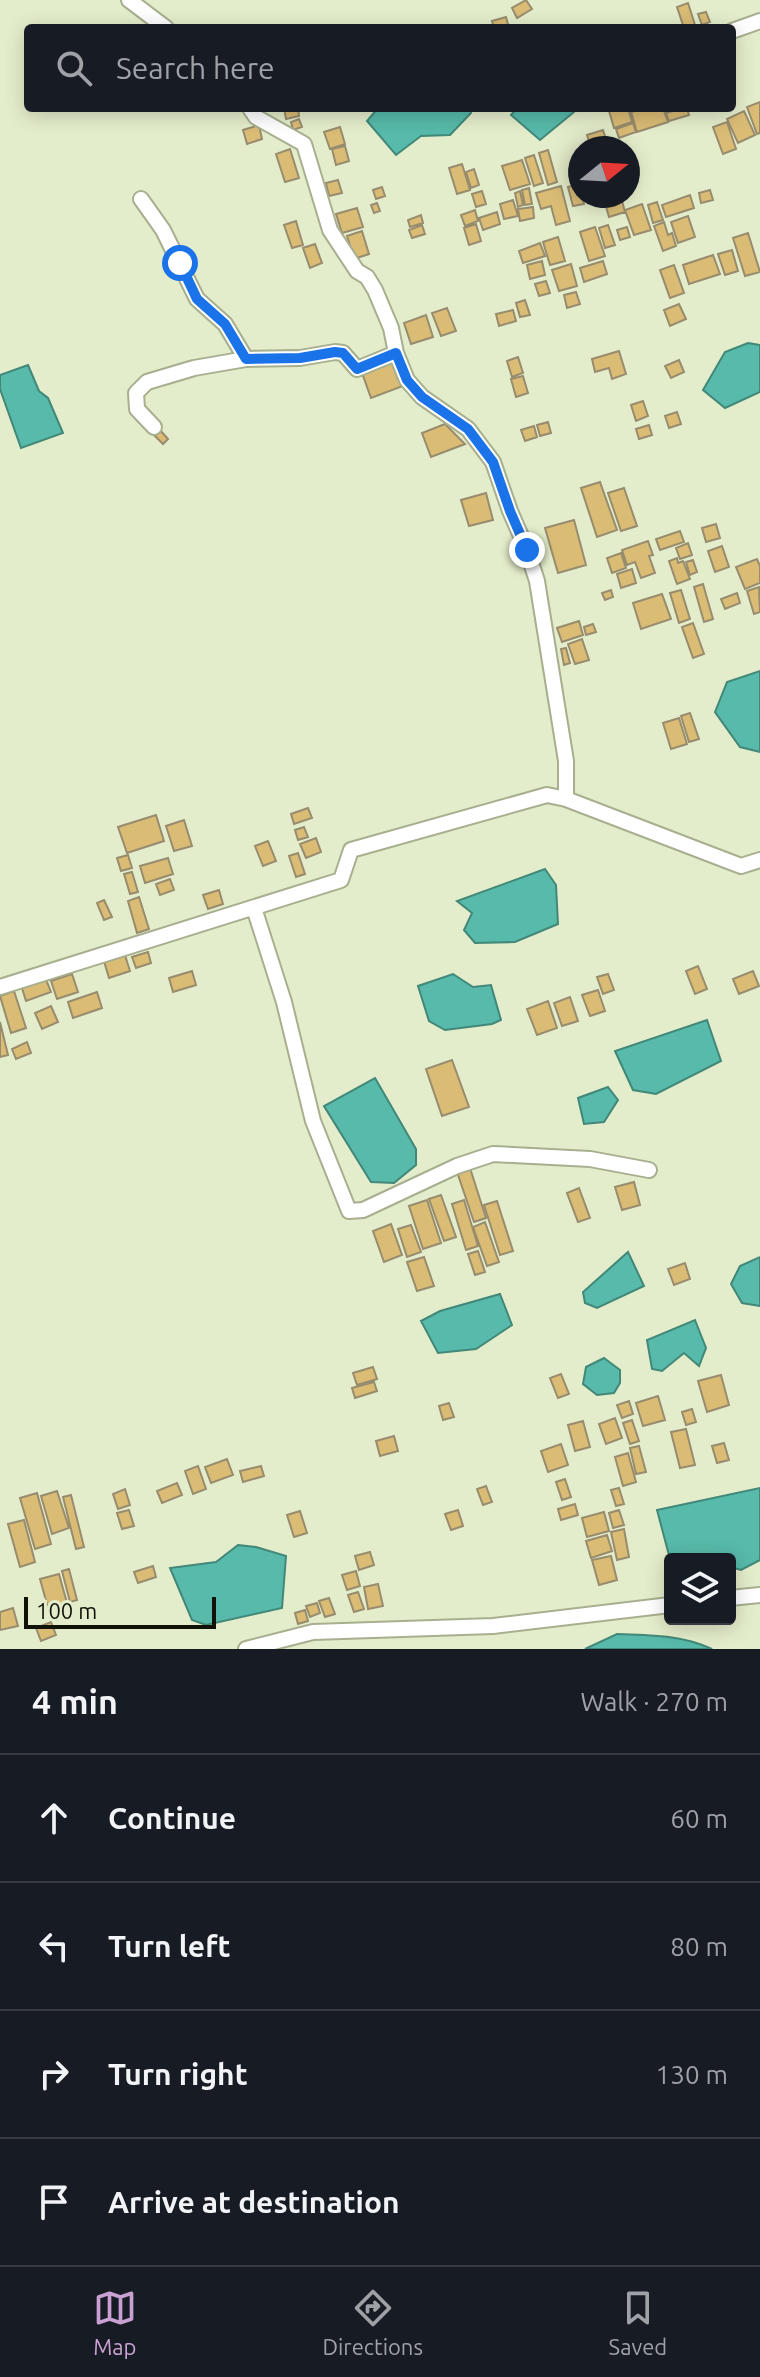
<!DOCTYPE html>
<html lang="en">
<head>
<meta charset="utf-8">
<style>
  :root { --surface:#171b24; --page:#20242c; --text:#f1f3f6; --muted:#9ea1a6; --line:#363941; --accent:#c8a0d1 }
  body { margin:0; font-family:Ubuntu,sans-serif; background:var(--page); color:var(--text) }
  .controls { position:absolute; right:24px; bottom:24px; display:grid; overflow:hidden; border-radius:8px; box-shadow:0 4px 20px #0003 }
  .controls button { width:72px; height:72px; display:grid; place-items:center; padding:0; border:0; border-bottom:2px solid var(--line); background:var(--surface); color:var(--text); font:40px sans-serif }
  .compass { position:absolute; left:568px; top:136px; width:72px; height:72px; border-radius:50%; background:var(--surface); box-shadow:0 4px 20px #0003; rotate:72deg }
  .scale { position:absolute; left:24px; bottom:20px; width:192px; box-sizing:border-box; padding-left:8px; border:4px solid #111308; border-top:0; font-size:22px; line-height:28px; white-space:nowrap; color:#111308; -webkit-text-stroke:6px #e4edcb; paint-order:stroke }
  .stop { position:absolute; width:24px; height:24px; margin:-18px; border:6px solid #1a73e8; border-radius:50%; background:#fff }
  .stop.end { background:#1a73e8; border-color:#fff; box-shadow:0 2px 8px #0008 }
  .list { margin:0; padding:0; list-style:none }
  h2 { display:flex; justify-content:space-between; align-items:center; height:104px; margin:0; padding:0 32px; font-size:34px }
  h2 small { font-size:26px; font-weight:400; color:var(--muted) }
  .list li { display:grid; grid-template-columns:52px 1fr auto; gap:24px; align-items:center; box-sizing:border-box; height:128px; padding:0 32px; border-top:2px solid var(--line) }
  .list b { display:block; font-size:30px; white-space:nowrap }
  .list em { font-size:26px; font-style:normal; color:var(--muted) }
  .icon { flex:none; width:44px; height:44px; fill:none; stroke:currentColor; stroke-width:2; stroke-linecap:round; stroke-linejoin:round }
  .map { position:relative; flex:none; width:760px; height:1649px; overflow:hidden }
  .search { position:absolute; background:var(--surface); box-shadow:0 4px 20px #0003; left:24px; right:24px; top:24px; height:88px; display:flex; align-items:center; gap:20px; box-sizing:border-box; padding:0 28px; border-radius:8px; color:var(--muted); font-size:30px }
  .sheet { height:616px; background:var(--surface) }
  nav { display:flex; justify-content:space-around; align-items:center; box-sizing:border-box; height:112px; border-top:2px solid var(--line); background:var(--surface); font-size:22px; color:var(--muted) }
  nav a { display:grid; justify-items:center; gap:4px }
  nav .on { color:var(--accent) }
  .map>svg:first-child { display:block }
</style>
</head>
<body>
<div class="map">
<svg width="760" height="1649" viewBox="0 0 760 1649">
  <rect width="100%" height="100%" fill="#e4edcb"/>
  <path fill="#57baaa" stroke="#428879" stroke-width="2" d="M 378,108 L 470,108 L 471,113 L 450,135 L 421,136 L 396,155 L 367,121 Z
    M 517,108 L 575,108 L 574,112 L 540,140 L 511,115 Z
    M 748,343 L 760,345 L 760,392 L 725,408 L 703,390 L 725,352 Z
    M 28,365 L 39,391 L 48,398 L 63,433 L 21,448 L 0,389 L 0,375 Z
    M 760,671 L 760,752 L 740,747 L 715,712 L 727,682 Z
    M 545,869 L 556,885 L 558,924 L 515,942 L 475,943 L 464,930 L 472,913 L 457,901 Z
    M 453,974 L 473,987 L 491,985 L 501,1020 L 492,1024 L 445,1030 L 429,1021 L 418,986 Z
    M 707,1020 L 721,1061 L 656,1094 L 633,1090 L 615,1051 Z
    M 375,1078 L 416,1149 L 416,1165 L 394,1183 L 371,1182 L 324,1106 Z
    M 608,1087 L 618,1100 L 604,1122 L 584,1124 L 578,1098 Z
    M 628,1252 L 644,1286 L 597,1308 L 585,1303 L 583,1292 Z
    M 760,1257 L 760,1306 L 742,1303 L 731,1284 L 740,1266 Z
    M 500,1294 L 512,1325 L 476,1349 L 438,1353 L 421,1321 L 440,1311 Z
    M 695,1320 L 706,1348 L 699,1366 L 684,1353 L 662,1371 L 652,1369 L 647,1340 Z
    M 604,1358 L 620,1370 L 620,1383 L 614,1393 L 597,1395 L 583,1384 L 586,1367 Z
    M 760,1488 L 760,1560 L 741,1570 L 730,1567 L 730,1559 L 670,1559 L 657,1510 Z
    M 238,1545 L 256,1547 L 286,1556 L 282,1608 L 206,1625 L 192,1620 L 170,1568 L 216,1562 Z
    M 617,1634 C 650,1635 682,1635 712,1649 L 585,1649 Z"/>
  <path fill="#dabc75" stroke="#988c6e" stroke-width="2" d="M 526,0 L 532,9 L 517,18 L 512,8 Z
    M 688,3 L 696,28 L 684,28 L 677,7 Z
    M 706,12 L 710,22 L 702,25 L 698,14 Z
    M 506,17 L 509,28 L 494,28 L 492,21 Z
    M 760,102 L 760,133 L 757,134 L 747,107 Z
    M 284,108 L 298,108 L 299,116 L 286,119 Z
    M 618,108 L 628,108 L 632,122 L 614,128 L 609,111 Z
    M 645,108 L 663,108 L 668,122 L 637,132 L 631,112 Z
    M 683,108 L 687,108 L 689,115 L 669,121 L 666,113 Z
    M 744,111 L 755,135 L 738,143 L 727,119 Z
    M 299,119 L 302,127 L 293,130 L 291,122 Z
    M 727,122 L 736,149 L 723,154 L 713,127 Z
    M 633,123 L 636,132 L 619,138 L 616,129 Z
    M 259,125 L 262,139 L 247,144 L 243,130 Z
    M 340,127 L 345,144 L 330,149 L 324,132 Z
    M 603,130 L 609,148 L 591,148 L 587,135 Z
    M 345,146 L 349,161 L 336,165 L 332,149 Z
    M 290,149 L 299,178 L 285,182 L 276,154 Z
    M 548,150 L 557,182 L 548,185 L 539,153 Z
    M 534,155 L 543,183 L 534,186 L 525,158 Z
    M 522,160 L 530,184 L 510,190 L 502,166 Z
    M 462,164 L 470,190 L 457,194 L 449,168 Z
    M 474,169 L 479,185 L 471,188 L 466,172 Z
    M 338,180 L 342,193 L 329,196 L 326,183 Z
    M 579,184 L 580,196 L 582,196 L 584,204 L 573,206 L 568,187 Z
    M 561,186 L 570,221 L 556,225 L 551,206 L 541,209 L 536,193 Z
    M 382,187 L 385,196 L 376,199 L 373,190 Z
    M 529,188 L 532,204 L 525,205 L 522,190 Z
    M 710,190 L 713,200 L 701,203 L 699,193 Z
    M 482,191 L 486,204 L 476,207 L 472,194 Z
    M 520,191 L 523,205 L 518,207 L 515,193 Z
    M 690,195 L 694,208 L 666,217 L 662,205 Z
    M 621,197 L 625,212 L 609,217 L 605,203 Z
    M 513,200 L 518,216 L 504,219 L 500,204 Z
    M 657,202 L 663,220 L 653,223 L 648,205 Z
    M 377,203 L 380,211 L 374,213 L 371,205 Z
    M 642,204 L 651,230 L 634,235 L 625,210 Z
    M 533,207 L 534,218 L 520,221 L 518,209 Z
    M 357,208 L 363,227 L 342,233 L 336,214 Z
    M 475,210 L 478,221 L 465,226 L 461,215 Z
    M 497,212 L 500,224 L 483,230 L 479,218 Z
    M 421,215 L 423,223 L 410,227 L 408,220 Z
    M 688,216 L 695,237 L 678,243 L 671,222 Z
    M 296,221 L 303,245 L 292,248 L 284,225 Z
    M 664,222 L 668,235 L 672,233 L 676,246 L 663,251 L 654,226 Z
    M 476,224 L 481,241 L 469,245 L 464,228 Z
    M 422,225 L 425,234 L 412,238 L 409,230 Z
    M 608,225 L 615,245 L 605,248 L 599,228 Z
    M 595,227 L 605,256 L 589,261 L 580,232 Z
    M 627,227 L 630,237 L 620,240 L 617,230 Z
    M 362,231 L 369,254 L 354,259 L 347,236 Z
    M 748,233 L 760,272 L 745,276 L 733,238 Z
    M 558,237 L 565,261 L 550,265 L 543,242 Z
    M 540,243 L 545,256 L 523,263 L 519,251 Z
    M 315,244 L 322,263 L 310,268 L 303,248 Z
    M 732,250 L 738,271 L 725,275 L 718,254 Z
    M 713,255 L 720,274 L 689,284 L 683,265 Z
    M 542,261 L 545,275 L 530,279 L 527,265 Z
    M 603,261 L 607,274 L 584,282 L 580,268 Z
    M 571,264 L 577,286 L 559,291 L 552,270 Z
    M 674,265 L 684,293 L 670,298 L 660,270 Z
    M 546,281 L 550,293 L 539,296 L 535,284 Z
    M 576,292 L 580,304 L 567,308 L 564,295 Z
    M 525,300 L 530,315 L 520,317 L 516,303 Z
    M 679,304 L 686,319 L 670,326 L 664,310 Z
    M 447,308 L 456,331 L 441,336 L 432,313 Z
    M 513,310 L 516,321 L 499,326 L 496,314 Z
    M 426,315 L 433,337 L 411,344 L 404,323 Z
    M 619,351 L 626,374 L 612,379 L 609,368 L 595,372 L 592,359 Z
    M 518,357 L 523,373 L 512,377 L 507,361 Z
    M 395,358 L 403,386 L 371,398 L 361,370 Z
    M 679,360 L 684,372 L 671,378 L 665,366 Z
    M 523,376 L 528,393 L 516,397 L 511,379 Z
    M 643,401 L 648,416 L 636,421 L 631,405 Z
    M 677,412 L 681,424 L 669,428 L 665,416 Z
    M 548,422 L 551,433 L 540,436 L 537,425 Z
    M 445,424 L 465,444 L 431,457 L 422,433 Z
    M 649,425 L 652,435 L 639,439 L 636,429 Z
    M 534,426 L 537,437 L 525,441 L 521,430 Z
    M 160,430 L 168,439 L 163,444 L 154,435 Z
    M 600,482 L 617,530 L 597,537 L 581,488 Z
    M 624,488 L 637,526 L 621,531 L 608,493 Z
    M 486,493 L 493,520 L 469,526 L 461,500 Z
    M 574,520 L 586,565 L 558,573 L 545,528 Z
    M 716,524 L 720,538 L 706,542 L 702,528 Z
    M 680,531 L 684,542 L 660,550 L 656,539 Z
    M 648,541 L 653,555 L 649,556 L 655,573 L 641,578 L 635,562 L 627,565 L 622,550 Z
    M 688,543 L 692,555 L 680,559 L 676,548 Z
    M 722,546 L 729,567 L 715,572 L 708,551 Z
    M 621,553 L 626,568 L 612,573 L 607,558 Z
    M 677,558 L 678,563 L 683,561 L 690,579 L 677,584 L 669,561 Z
    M 757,559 L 760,566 L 760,583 L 745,589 L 736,567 Z
    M 693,560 L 697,572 L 690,575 L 686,562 Z
    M 632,569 L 636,583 L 621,588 L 617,574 Z
    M 703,584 L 713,619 L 704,622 L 694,587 Z
    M 759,587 L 760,612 L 754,614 L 747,591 Z
    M 611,590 L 613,597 L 605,600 L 602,593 Z
    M 681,590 L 690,619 L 679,623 L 670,593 Z
    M 737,593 L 740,603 L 725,609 L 721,599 Z
    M 662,594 L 671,619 L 641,629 L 633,603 Z
    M 579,621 L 583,635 L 562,642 L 557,628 Z
    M 693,623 L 704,654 L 693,658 L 682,627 Z
    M 593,624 L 596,632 L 586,635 L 584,627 Z
    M 582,639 L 589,660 L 575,664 L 568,644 Z
    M 566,648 L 570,663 L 564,665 L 561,649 Z
    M 690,713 L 699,739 L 689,742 L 681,716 Z
    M 679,718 L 687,744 L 671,749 L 663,723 Z
    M 308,808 L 312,818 L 294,824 L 291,814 Z
    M 156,815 L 164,841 L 127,853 L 118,827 Z
    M 184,820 L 192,846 L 174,851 L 166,826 Z
    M 304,827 L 308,837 L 298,840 L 295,830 Z
    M 316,838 L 321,852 L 306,858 L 300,844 Z
    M 268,841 L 276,861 L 263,866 L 255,846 Z
    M 298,853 L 305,874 L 296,877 L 289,856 Z
    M 128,855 L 132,868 L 121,871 L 117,858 Z
    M 168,858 L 173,874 L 145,883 L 140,866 Z
    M 132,872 L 138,892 L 130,894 L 124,874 Z
    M 170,879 L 174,890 L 160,895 L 156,884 Z
    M 219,890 L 223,904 L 208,909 L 203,895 Z
    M 139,897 L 149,929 L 137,933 L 128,901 Z
    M 104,900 L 112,917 L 104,920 L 97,903 Z
    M 124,952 L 130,971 L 109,978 L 103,958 Z
    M 148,952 L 151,963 L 136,968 L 132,957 Z
    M 698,966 L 707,989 L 695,994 L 686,971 Z
    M 192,971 L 196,985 L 173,992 L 169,978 Z
    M 753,971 L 759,986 L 739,994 L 733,979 Z
    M 72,974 L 78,992 L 57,999 L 51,981 Z
    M 608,974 L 614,990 L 603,994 L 597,977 Z
    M 45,977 L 51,992 L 26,1001 L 21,985 Z
    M 598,990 L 605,1011 L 590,1016 L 582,995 Z
    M 14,991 L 26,1028 L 11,1033 L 0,996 Z
    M 97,992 L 102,1008 L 73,1018 L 68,1002 Z
    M 570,997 L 578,1021 L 562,1026 L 554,1003 Z
    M 548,1001 L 557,1028 L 537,1035 L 527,1009 Z
    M 51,1006 L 58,1022 L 42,1029 L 35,1013 Z
    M 0,1022 L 8,1055 L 0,1057 Z
    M 27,1042 L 31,1053 L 16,1059 L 12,1049 Z
    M 452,1060 L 469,1107 L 442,1116 L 426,1069 Z
    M 470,1168 L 486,1218 L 474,1222 L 457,1172 Z
    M 634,1182 L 640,1205 L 622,1210 L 615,1187 Z
    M 579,1188 L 590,1218 L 578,1222 L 567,1193 Z
    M 441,1195 L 456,1237 L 444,1241 L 429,1199 Z
    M 427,1200 L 441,1243 L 423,1249 L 409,1206 Z
    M 464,1200 L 478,1246 L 466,1250 L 452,1204 Z
    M 497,1201 L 513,1251 L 500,1255 L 484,1205 Z
    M 485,1222 L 499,1262 L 487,1266 L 473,1227 Z
    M 391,1224 L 402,1255 L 384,1262 L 373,1231 Z
    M 411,1225 L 421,1252 L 407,1257 L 398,1229 Z
    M 478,1251 L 485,1272 L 475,1275 L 468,1254 Z
    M 424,1257 L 434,1286 L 417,1291 L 407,1262 Z
    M 685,1263 L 690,1279 L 674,1285 L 668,1269 Z
    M 373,1367 L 377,1379 L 357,1385 L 353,1373 Z
    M 561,1374 L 569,1394 L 558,1398 L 550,1378 Z
    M 721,1375 L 729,1405 L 707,1412 L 698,1381 Z
    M 374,1382 L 377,1391 L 355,1398 L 352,1388 Z
    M 658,1396 L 665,1420 L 643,1426 L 636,1403 Z
    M 629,1401 L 633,1414 L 622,1418 L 617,1405 Z
    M 449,1403 L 454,1417 L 443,1420 L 439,1406 Z
    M 692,1409 L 696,1422 L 686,1425 L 682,1412 Z
    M 615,1418 L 622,1438 L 606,1444 L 599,1424 Z
    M 632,1420 L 639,1441 L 630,1444 L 623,1423 Z
    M 583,1421 L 590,1447 L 575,1451 L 568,1425 Z
    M 686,1429 L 695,1465 L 680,1468 L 671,1432 Z
    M 394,1436 L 398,1451 L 380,1456 L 376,1441 Z
    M 724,1443 L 729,1460 L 717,1463 L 712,1446 Z
    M 561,1444 L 568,1465 L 548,1472 L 541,1451 Z
    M 639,1446 L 646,1472 L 636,1474 L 630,1448 Z
    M 628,1453 L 636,1482 L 623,1486 L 615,1457 Z
    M 227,1459 L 233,1475 L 211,1483 L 205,1467 Z
    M 198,1466 L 206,1489 L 193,1494 L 185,1471 Z
    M 261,1466 L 264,1476 L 243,1482 L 240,1471 Z
    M 565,1479 L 571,1497 L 562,1500 L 556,1482 Z
    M 177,1483 L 182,1495 L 162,1503 L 157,1491 Z
    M 486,1486 L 492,1502 L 483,1505 L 477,1489 Z
    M 619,1488 L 624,1504 L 616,1506 L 611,1490 Z
    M 125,1489 L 130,1505 L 118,1509 L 113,1494 Z
    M 57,1491 L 69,1528 L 52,1534 L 41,1496 Z
    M 37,1493 L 51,1544 L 35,1549 L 20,1498 Z
    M 71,1495 L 84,1547 L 76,1549 L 63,1497 Z
    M 575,1504 L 578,1515 L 561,1520 L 558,1509 Z
    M 129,1510 L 134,1526 L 122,1529 L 117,1513 Z
    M 458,1510 L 463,1526 L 451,1530 L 445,1514 Z
    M 619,1510 L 624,1525 L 613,1528 L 609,1513 Z
    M 300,1511 L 307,1533 L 294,1537 L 287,1515 Z
    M 604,1512 L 609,1531 L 587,1537 L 582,1518 Z
    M 24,1520 L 35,1562 L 20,1567 L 8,1524 Z
    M 624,1529 L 629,1557 L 617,1560 L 611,1532 Z
    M 607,1535 L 612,1551 L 591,1558 L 586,1541 Z
    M 370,1552 L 374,1565 L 359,1570 L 355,1556 Z
    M 611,1556 L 617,1580 L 599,1585 L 592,1560 Z
    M 153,1566 L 156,1577 L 138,1583 L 134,1572 Z
    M 69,1569 L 77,1600 L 70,1602 L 62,1571 Z
    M 356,1571 L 360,1586 L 347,1590 L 342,1575 Z
    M 59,1574 L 67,1603 L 48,1608 L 40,1579 Z
    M 378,1584 L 383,1606 L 368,1609 L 364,1587 Z
    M 358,1592 L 364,1609 L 354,1612 L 348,1595 Z
    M 329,1598 L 335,1614 L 325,1617 L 319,1601 Z
    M 317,1603 L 320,1613 L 310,1617 L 306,1606 Z
    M 13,1608 L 18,1626 L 0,1630 L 0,1612 Z
    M 305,1610 L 308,1621 L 298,1624 L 295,1613 Z
    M 51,1622 L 56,1635 L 41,1641 L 36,1628 Z"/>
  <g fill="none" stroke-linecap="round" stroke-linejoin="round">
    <g stroke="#a7af8f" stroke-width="18">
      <path id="minor" d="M 129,0 L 166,28
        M 732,31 L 760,21
        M 250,108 L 256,117 L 304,144 L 330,230 L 357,271 L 367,277 L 375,290 L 391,328 L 396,353 L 407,380 L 422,397 L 468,429 L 493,462 L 510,511 L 527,550 L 537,581 L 566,761 L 566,799
        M 141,199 L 163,230 L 197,299 L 225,324 L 246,359
        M 154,427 L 137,409 L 136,393 L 147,382 L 194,368 L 246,359 L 300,358 L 335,352 L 343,353 L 357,369 L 396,353
        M 254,908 L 284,1002 L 313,1121 L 349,1211 L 363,1210 L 457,1166 L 493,1154 L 590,1159 L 649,1170
        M 0,987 L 341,880 L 351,850 L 547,795 L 566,799 L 741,866 L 760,860
        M 730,1598 L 760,1595
        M 246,1649 L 313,1632 L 493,1626 L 670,1605"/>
    </g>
    <use href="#minor" stroke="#fff" stroke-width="14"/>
  </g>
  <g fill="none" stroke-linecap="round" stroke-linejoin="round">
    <path stroke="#1a73e8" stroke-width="10" d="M 180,263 L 197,299 L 225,324 L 246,359 L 300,358 L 335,352 L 343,353 L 357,369 L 396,353 L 407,380 L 422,397 L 468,429 L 493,462 L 510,511 L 527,550"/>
  </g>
</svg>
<div class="controls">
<button><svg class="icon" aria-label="layers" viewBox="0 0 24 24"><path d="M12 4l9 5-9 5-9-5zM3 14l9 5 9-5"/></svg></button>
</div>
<svg class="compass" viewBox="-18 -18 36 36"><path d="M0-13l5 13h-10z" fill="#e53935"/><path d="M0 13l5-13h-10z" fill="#9ea1a6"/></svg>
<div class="scale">100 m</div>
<div class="stop" style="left:180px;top:263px"></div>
<div class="stop end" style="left:527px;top:550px"></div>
<div class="search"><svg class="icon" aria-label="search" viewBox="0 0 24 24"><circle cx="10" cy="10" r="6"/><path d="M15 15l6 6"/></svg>Search here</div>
</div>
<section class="sheet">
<h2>4 min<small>Walk · 270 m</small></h2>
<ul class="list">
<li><svg class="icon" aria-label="ahead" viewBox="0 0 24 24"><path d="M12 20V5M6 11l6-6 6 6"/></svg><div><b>Continue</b></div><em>60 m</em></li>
<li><svg class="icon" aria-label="left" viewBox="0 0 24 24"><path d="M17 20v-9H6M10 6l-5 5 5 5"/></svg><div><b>Turn left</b></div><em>80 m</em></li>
<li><svg class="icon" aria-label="right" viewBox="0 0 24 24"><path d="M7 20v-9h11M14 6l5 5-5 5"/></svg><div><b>Turn right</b></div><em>130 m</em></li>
<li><svg class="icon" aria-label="arrive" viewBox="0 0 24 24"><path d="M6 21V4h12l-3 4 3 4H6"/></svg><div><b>Arrive at destination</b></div></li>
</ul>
</section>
<nav>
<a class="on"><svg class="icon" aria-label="map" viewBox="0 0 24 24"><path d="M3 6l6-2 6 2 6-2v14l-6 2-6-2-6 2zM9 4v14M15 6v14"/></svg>Map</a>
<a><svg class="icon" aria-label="directions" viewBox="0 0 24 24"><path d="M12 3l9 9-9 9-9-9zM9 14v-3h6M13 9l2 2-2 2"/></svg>Directions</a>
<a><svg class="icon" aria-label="saved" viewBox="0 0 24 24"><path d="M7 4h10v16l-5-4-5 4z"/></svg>Saved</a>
</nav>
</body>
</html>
